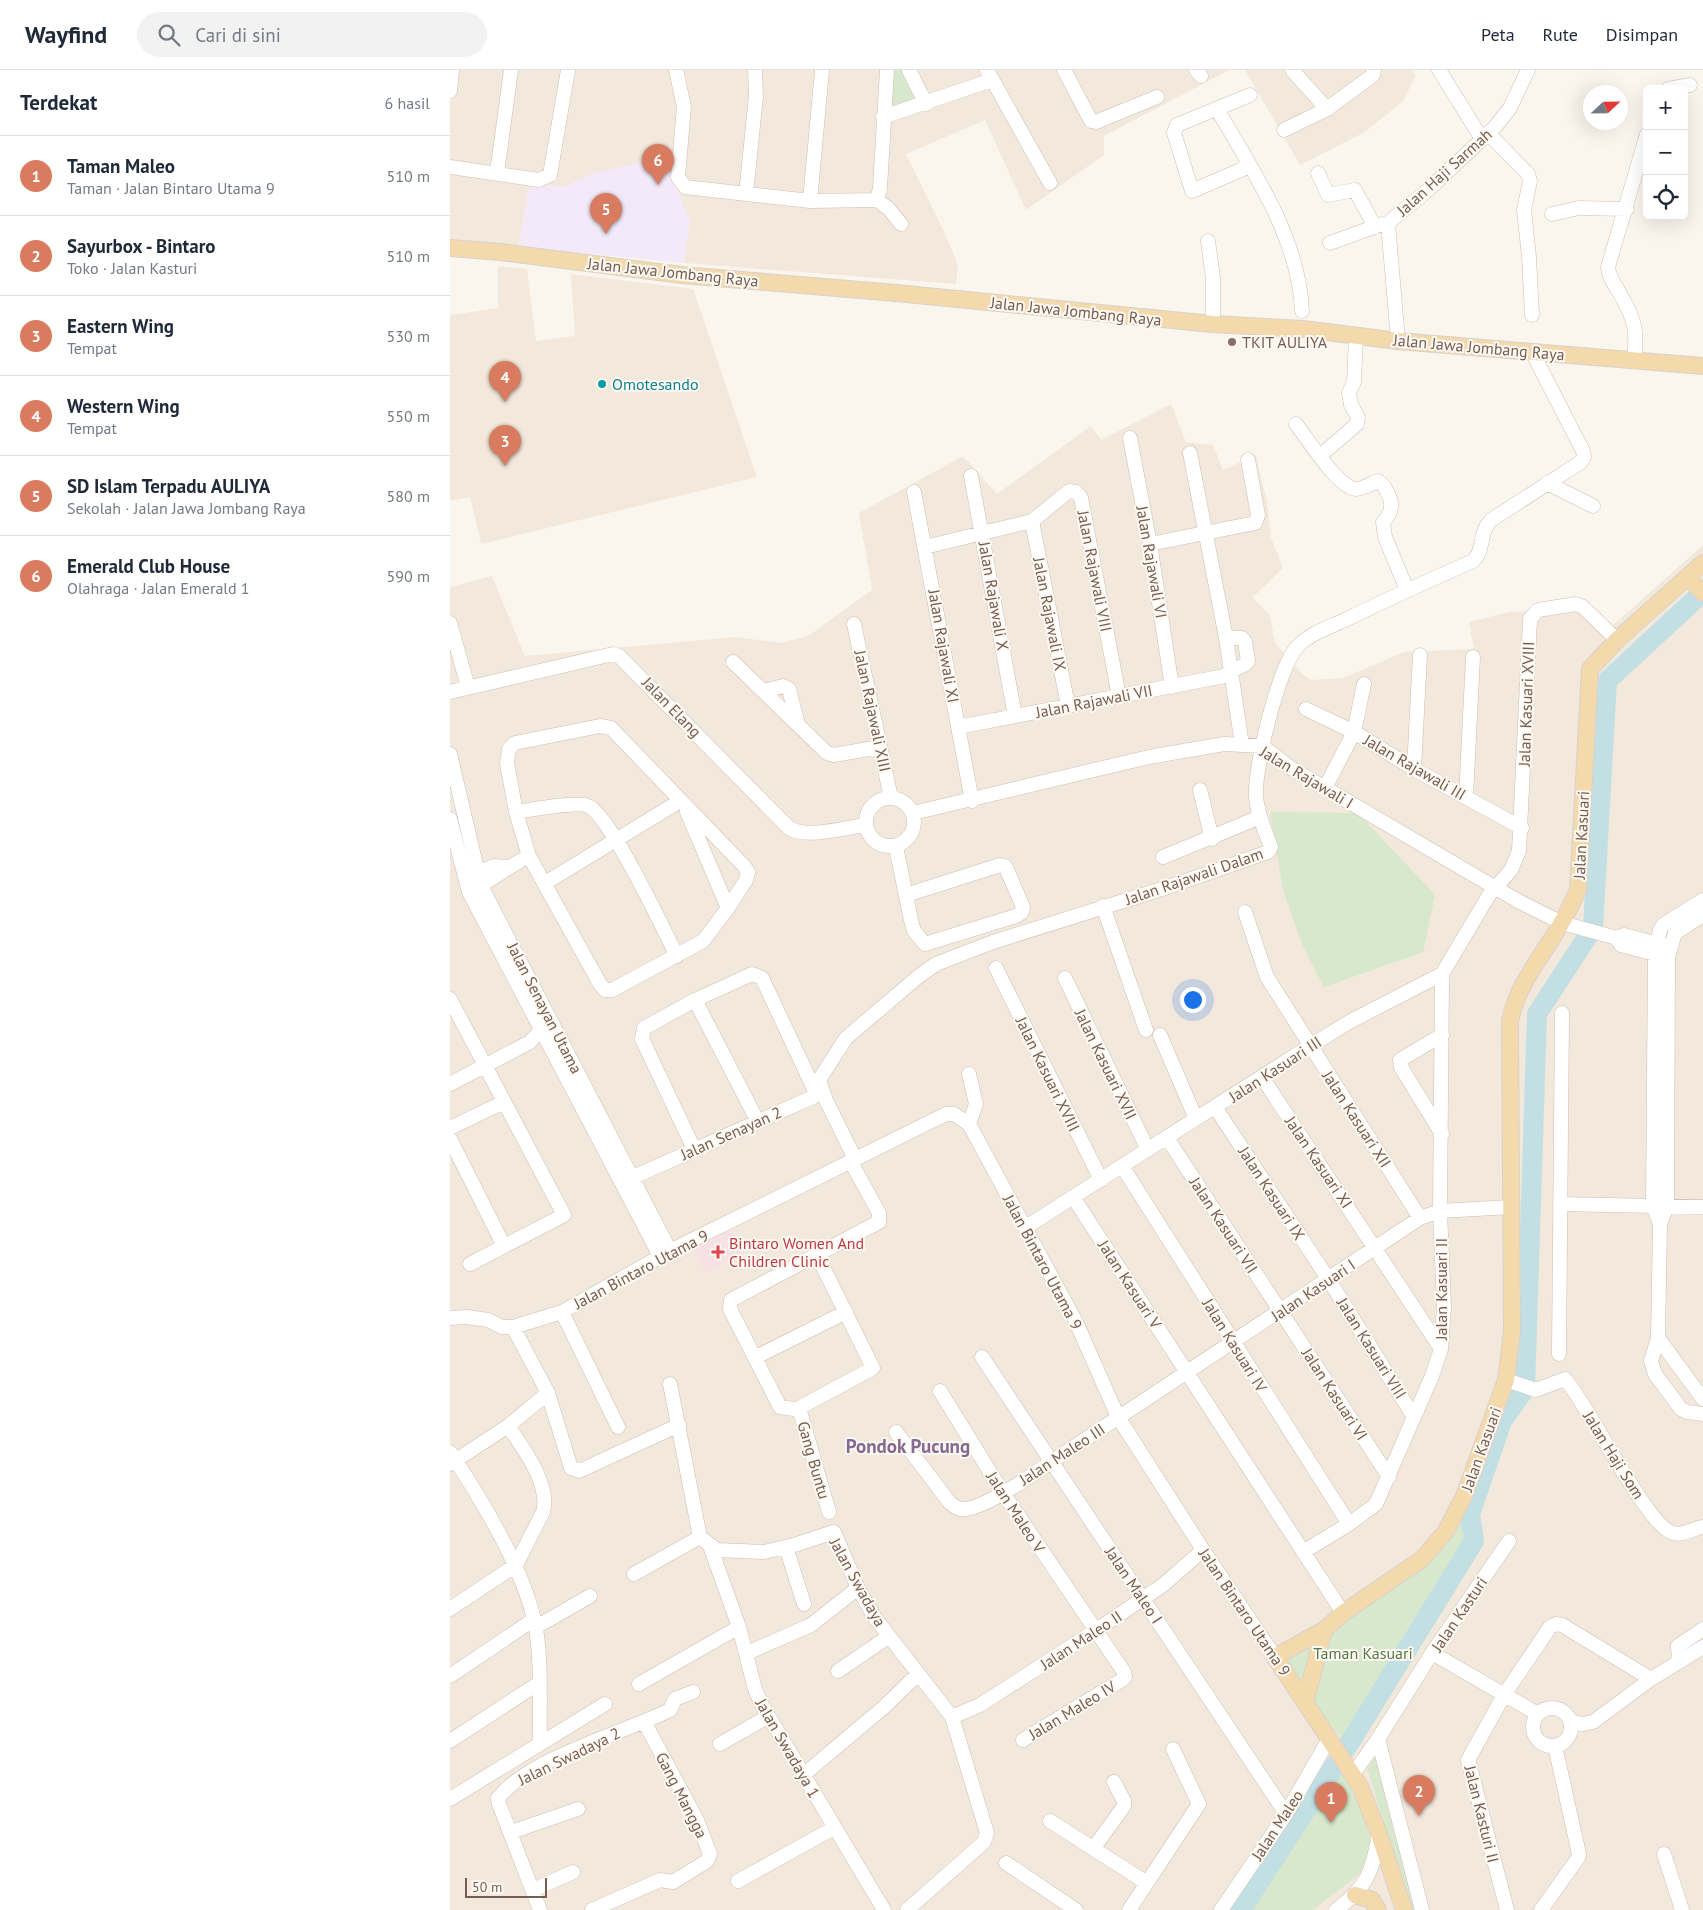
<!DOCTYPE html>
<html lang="id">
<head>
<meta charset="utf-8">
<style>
  :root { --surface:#fff; --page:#f2f2f3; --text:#1f2937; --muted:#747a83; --line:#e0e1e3; --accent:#d97b5e }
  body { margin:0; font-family:"PT Sans",sans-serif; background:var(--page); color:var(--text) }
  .controls { position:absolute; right:15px; top:15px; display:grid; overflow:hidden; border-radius:8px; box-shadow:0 5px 20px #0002 }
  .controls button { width:45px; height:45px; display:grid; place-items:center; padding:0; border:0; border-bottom:1px solid var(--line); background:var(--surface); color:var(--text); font:25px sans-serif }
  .compass { position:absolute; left:1133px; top:15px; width:45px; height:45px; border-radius:50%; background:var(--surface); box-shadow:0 5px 20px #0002; rotate:68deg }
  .scale { position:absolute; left:15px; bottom:12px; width:82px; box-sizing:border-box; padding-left:5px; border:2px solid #755e51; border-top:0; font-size:14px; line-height:18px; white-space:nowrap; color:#755e51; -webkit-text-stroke:4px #fefaf3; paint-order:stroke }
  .you { position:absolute; left:742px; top:929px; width:18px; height:18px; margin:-12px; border:4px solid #fff; border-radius:50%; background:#1a73e8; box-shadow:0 0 0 8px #1a73e833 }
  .badge { display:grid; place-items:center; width:32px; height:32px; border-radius:50%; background:var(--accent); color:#fff; font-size:16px; font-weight:700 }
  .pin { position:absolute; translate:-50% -41px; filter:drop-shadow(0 1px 2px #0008) }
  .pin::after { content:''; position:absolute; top:26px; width:18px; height:15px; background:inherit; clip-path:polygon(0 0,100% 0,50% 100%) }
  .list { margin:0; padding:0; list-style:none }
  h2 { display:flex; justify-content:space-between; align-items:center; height:65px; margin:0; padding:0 20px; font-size:21px }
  h2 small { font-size:16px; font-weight:400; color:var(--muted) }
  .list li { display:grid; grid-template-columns:32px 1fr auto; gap:15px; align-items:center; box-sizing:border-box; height:80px; padding:0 20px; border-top:1px solid var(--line) }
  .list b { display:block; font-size:19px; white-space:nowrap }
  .list p { margin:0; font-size:16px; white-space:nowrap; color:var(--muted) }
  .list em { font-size:16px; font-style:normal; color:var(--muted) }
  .icon { flex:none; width:28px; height:28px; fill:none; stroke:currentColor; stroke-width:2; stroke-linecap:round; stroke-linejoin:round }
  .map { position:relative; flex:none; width:1253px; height:1840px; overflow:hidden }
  header { display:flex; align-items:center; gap:30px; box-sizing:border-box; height:70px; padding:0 25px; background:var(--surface); border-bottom:1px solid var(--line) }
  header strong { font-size:24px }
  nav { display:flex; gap:28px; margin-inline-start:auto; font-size:18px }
  .search { width:350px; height:45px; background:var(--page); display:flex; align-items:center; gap:12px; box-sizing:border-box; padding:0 18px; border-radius:28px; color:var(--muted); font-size:19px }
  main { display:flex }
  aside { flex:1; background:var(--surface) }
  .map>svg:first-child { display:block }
</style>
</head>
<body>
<header>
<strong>Wayfind</strong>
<div class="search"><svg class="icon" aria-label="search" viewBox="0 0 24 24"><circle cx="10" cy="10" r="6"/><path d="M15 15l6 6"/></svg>Cari di sini</div>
<nav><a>Peta</a><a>Rute</a><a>Disimpan</a></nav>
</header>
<main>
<aside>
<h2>Terdekat<small>6 hasil</small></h2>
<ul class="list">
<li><span class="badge">1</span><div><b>Taman Maleo</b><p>Taman · Jalan Bintaro Utama 9</p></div><em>510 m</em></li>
<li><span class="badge">2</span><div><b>Sayurbox - Bintaro</b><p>Toko · Jalan Kasturi</p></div><em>510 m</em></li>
<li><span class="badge">3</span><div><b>Eastern Wing</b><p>Tempat</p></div><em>530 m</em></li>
<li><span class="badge">4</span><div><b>Western Wing</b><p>Tempat</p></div><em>550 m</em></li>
<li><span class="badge">5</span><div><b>SD Islam Terpadu AULIYA</b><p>Sekolah · Jalan Jawa Jombang Raya</p></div><em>580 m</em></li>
<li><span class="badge">6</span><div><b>Emerald Club House</b><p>Olahraga · Jalan Emerald 1</p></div><em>590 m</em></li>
</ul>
</aside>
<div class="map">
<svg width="1253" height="1840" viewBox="0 0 1253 1840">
  <rect width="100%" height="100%" fill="#fbf6ed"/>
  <path fill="#f2e8dc" d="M 0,0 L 779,0 L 654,66 L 654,85 L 576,140 L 535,50 L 456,84 L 497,168 L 508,195 L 506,214 L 234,193 L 240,151 L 144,103 L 114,117 L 80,113 L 68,177 L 0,170 Z
    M 795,0 L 962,0 L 966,5 L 953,31 L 915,62 L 850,95 Z
    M 48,196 L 77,199 L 86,271 L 125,266 L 121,204 L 243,219 L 307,407 L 31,474 L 20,427 L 0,431 L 0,245 L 48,238 Z
    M 721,334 L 736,372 L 763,375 L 773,400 L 806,385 L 818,438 L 821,468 L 833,498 L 803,527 L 820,546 L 825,573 L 852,604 L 861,610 L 893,608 L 954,582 L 1024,579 L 1019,552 L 1059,542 L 1133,539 L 1152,565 L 1253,475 L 1253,1840 L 0,1840 L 0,517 L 42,506 L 75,586 L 285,567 L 330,573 L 358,566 L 422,520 L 409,443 L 513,386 L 547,424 L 641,356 L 651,370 Z"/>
  <path fill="#f3e9f8" d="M 214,87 L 240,151 L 234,193 L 68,177 L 80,113 L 114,117 L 144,103 Z"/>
  <path fill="#f8e1e4" d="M 282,1160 L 294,1185 L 255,1203 L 243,1178 Z"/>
  <path fill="#d7e8cc" d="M 438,0 L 459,0 L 476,34 L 433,47 Z
    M 820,742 L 908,743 L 985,825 L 973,882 L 874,917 L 852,874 L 833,820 Z
    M 1030,1403 L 1032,1410 L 1017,1454 L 1021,1480 L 898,1677 L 862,1631 L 881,1559 L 964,1503 Z
    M 871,1560 L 853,1631 L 825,1589 Z
    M 929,1683 L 966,1840 L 960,1840 L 917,1697 Z
    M 887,1689 L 911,1731 L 921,1774 L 910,1804 L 862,1840 L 788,1840 Z"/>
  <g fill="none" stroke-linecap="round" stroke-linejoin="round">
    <path stroke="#c2dfe4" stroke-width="20" d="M 791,1840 L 902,1669 L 1024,1471 L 1020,1444 L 1052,1351 L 1075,1319 L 1087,944 L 1143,858 L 1157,611 L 1253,522"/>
    <g stroke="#cdbfb3" stroke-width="15">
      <path id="minor" d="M 226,0 L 234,37 L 228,107 L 235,117 L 360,131 L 427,130
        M 459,0 L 476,34
        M 537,0 L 600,113
        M 614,0 L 641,51 L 646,52 L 707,27
        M 746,0 L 751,6
        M 842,0 L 877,39
        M 989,0 L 1032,69
        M 1218,19 L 1240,15
        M 0,21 L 2,0
        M 767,39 C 803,101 849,168 852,241
        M 433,47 L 542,10
        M 834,60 L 877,39 L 923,5 L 924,0
        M 1038,63 L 1078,104 L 1080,111 L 1074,140 L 1079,187 L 1082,245
        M 800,96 L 742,121 L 724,63 L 727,55 L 800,25
        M 0,97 L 89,110 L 100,105 L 118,0
        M 47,103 L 61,0
        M 868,103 L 878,125 L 905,120 L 925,157
        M 296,124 L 306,26 L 305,0
        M 427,130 L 430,118 L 437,0
        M 427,130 L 439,139 L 451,154
        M 360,131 L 372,0
        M 1102,144 L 1129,138 L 1177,139
        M 758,171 L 763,208 L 763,254
        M 880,173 L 932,154
        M 948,271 L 938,153 L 979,119 L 1045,57 L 1060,38 L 1078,0
        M 1184,289 C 1188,259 1184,248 1169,222 C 1164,213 1159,208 1158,197 L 1197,64
        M 846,354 C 858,369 887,417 906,419 C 913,419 922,413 928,411 C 935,414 942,430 941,437 C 941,443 937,448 933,452 L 935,467 L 957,520
        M 680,368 L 700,474 L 722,617
        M 740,383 L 776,568 L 792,675
        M 871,385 L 907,354 L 908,347 L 901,335 L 899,323 L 904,312 L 906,266
        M 521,406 L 565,646
        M 1097,413 L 1143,436
        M 464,422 L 522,731
        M 582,451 L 618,636
        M 700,474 L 805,453 L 808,445 L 798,390
        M 475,477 L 582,451 L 619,421 L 626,422 L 631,428 L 669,626
        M 0,553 L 18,617
        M 404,554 L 441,728
        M 776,568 L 792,568 L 795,572 L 798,591 L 794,595 L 781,601
        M 283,592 L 377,683 L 384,685 L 430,677
        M 315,621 L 333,616 L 339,619 L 348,655
        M 0,622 L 163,584 L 169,586 L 339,758 C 356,769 395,758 415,755
        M 856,639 L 904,662 L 964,699 L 1072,758
        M 150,656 L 161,658 L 294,796 L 298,802 L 296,810 L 278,838 L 253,871 L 162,920 L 155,920 L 150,914 L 79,786 L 66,742 L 57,693 L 59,679 L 65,673 Z
        M 508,657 L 780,605
        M 0,684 L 31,816 L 220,1181
        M 964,699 L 970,585
        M 875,718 L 904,662 L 914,614
        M 750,720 L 762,769
        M 1016,727 L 1023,587
        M416 752a24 24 0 1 1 48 0a24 24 0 1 1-48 0Z
        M 66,742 C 80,740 129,731 138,736 C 161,746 213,859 227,886
        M 237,742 L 278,838
        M 463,743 L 699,687 L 774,674 L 812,676 L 841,698 L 1068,831 L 1112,853 L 1167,868 L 1174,865 L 1220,877
        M 0,749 L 19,822 L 210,1186
        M 446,777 L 461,850 L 464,861 L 475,874 L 566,846 L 572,842 L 573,837 L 557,800 L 555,796 L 550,795 L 456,825
        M 713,787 L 810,747
        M 20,806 L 44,796 L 57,797
        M 95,813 L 230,731
        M 24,819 C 44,809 59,796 79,786
        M 1253,830 L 1213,855 L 1210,860 L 1205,884 L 1203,1135 L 1210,1154 L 1208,1268 L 1253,1329
        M 653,836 L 696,960
        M 795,842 L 817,907 L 970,1148
        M 1167,868 L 1171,875 L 1213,886
        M 546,898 L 651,1110
        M 615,908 L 698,1080
        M 0,929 L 114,1145 L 20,1194
        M 245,930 L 307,1050
        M 710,965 L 746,1049
        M 992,965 L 950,990 L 951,997 L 992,1064
        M 812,1007 L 991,1279
        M 0,1014 L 80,972 L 87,964 L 93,961
        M 765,1037 L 879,1210 L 964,1347
        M 519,1054 L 526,1034 L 519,1004
        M 0,1058 L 54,1032
        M 717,1068 L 939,1407
        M 0,1069 L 54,1176
        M 405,1089 L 376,1030 L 369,1010 L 396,968 L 469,906 L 486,894 L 543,872 L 718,817 L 818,782 L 821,777 C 815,761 807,743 806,726 C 804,699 829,593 849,575 C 861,563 880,557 895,550 C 937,529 980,510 1023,491 C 1035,480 1028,464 1041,450 L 1131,392 L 1134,387 L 1133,381 L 1082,282
        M 672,1096 L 899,1454
        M 172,1112 L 363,1027 L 365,1021 L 312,908 L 302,904 L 245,930 L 194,958 L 192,969 L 244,1079
        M 623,1127 L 893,1543
        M 1110,1134 L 1253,1137
        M 1210,1154 L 1217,1136 L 1218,887 L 1225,863 L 1253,845
        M 576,1157 L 860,976 L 901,951 L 992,904 L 1039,825 L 1061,800 L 1069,781 L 1080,549 L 1088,540 L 1126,534 L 1133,537 L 1167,570
        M 367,1185 L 423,1298 L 349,1338 L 344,1339 L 330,1337 L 280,1239 L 281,1230 L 429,1152 L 429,1143 L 401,1092
        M 112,1242 L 168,1357
        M 0,1248 L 17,1247 L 38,1250 L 52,1257 L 63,1257 L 112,1242 L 220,1181 L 496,1044 L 504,1044 L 519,1054 L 626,1252 L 668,1347 L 753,1480 L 825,1587
        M 63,1257 L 98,1323 L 121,1398 L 129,1401 L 229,1355
        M 1208,1268 L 1201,1291 L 1205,1304 L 1231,1339 L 1237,1342 L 1253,1344
        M 1109,1284 L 1112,943
        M 306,1287 L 396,1242
        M 532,1287 L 836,1744
        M 1056,1310 L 1086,1320 L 1115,1309 C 1138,1334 1197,1457 1223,1463 C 1233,1466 1244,1458 1253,1457
        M 220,1314 L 250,1467 L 267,1480 L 314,1482 L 344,1475 L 384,1462 L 408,1518 L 425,1548 L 502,1647 L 537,1763 L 534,1772 L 525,1780 L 457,1840
        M 490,1321 L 553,1423 L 674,1602 L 675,1607 L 672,1610 L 573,1670
        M 349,1338 L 379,1442
        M 446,1362 L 500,1433 C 503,1435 506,1438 510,1439 C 531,1442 583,1404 601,1392 L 970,1148 L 990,1141 L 1061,1137
        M 0,1382 C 32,1430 76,1502 86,1559 C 92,1596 89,1635 90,1673
        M 0,1394 L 58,1356 L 98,1323
        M 260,1476 L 289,1557 L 305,1619 L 312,1635 L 434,1840
        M 336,1477 L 354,1534
        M 853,1482 L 899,1454 L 926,1434 L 982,1306 L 991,1279 L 994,1237 L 990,1141 L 992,904
        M 184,1504 L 250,1467
        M 0,1539 L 66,1495 L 93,1442 C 101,1415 73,1378 58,1356
        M 86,1557 L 140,1526
        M 297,1583 L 361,1555 L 408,1518
        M 982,1583 L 1088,1644
        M 1229,1591 L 1228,1576 L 1253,1559
        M 388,1601 L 438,1567
        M 0,1606 L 83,1550
        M 189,1614 L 289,1557
        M1083 1657a19 19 0 1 1 38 0a19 19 0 1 1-38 0Z
        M 502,1647 L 530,1635 L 645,1561 L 713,1515 L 753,1480
        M 1121,1652 L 1133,1654 L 1143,1652 L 1201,1609 L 1253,1577
        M 0,1671 L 89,1613
        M 270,1674 L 317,1647
        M 903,1704 L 928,1669
        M 352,1706 L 434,1637 L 468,1604
        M 0,1729 L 155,1634
        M 600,1751 L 697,1813
        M 61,1762 L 128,1739
        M 643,1779 L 674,1736 L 674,1731 L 664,1712
        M 1214,1784 L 1232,1840
        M 556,1793 L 626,1840
        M 288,1811 L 384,1758
        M 83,1820 L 123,1802
        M 90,1840 L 49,1734 L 48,1728 C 80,1688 173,1663 220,1640 L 225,1629 L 243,1622
        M 142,1840 L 210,1810 L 223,1812 L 257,1791 L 260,1784 L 247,1750 L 197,1657 L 193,1654
        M 679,1840 L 749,1734 L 723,1679
        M 771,1840 L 836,1744 L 879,1669
        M 886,1840 C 918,1816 922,1802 929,1764
        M 972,1840 L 928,1669 L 982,1583 L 1059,1471
        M 1057,1840 L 1018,1690 L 1054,1625 L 1100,1557 L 1106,1554 L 1112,1555 L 1201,1609
        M 1091,1840 L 1128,1788 L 1129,1784 L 1105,1676"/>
    </g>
    <g stroke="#d8d2ce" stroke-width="18">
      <path id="major" d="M 0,178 L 50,182 L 232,205 L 446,223 L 763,254 L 853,259 L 948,271 L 1253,296
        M 1238,508 L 1253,523
        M 855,1633 L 874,1560
        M 905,1825 L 922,1830 L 928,1840
        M 954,1840 L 929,1764 L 910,1716 L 825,1587 L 874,1560 L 893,1543 L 972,1489 L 996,1461 L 1014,1426 L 1056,1310 L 1062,1261 L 1060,951 C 1068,912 1093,886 1112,852 C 1118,842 1123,831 1128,820 L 1140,599 L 1167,570 L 1253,493"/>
    </g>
    <use href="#minor" stroke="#fff" stroke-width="14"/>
    <use href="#major" stroke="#f3d9ac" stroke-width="16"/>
  </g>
  <circle fill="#8d6e63" stroke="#fefaf3" stroke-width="2" cx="782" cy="272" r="5"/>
  <circle fill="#0f9aa8" stroke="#fefaf3" stroke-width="2" cx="152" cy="314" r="5"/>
  <path fill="#e0444e" stroke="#fefaf3" stroke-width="2" d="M265.5 1174.5h5v5h5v5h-5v5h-5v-5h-5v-5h5z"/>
  <g text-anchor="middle" stroke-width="4" stroke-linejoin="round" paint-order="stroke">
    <g font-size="16" fill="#755e51" stroke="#fefaf3">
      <text transform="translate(994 102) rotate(-42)" y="6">Jalan Haji Sarmah</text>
      <text transform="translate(223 202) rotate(6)" y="6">Jalan Jawa Jombang Raya</text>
      <text transform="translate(626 241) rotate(6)" y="6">Jalan Jawa Jombang Raya</text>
      <text transform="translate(1029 277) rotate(5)" y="6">Jalan Jawa Jombang Raya</text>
      <text transform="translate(702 492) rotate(80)" y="6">Jalan Rajawali VI</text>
      <text transform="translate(645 501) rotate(79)" y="6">Jalan Rajawali VIII</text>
      <text transform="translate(544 526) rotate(80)" y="6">Jalan Rajawali X</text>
      <text transform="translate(600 544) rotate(79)" y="6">Jalan Rajawali IX</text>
      <text transform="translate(494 576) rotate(80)" y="6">Jalan Rajawali XI</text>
      <text transform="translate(644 631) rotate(-11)" y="6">Jalan Rajawali VII</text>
      <text transform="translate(1076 634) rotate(-88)" y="6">Jalan Kasuari XVIII</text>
      <text transform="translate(222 637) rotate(46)" y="6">Jalan Elang</text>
      <text transform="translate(423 641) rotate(78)" y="6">Jalan Rajawali XIII</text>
      <text transform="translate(965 697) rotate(30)" y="6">Jalan Rajawali III</text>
      <text transform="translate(857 707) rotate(31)" y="6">Jalan Rajawali I</text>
      <text transform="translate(1131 765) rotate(-87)" y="6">Jalan Kasuari</text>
      <text transform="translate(744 806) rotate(-19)" y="6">Jalan Rajawali Dalam</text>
      <text transform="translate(95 938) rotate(63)" y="6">Jalan Senayan Utama</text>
      <text transform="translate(656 994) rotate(64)" y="6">Jalan Kasuari XVII</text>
      <text transform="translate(825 999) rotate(-33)" y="6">Jalan Kasuari III</text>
      <text transform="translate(598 1004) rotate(64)" y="6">Jalan Kasuari XVIII</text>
      <text transform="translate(907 1049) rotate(57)" y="6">Jalan Kasuari XII</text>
      <text transform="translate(281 1063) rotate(-24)" y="6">Jalan Senayan 2</text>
      <text transform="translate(869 1092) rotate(56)" y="6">Jalan Kasuari XI</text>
      <text transform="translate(822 1123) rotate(57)" y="6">Jalan Kasuari IX</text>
      <text transform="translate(774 1155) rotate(57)" y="6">Jalan Kasuari VII</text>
      <text transform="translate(593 1192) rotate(62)" y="6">Jalan Bintaro Utama 9</text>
      <text transform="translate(191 1199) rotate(-28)" y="6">Jalan Bintaro Utama 9</text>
      <text transform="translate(680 1214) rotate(57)" y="6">Jalan Kasuari V</text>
      <text transform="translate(991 1219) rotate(-90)" y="6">Jalan Kasuari II</text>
      <text transform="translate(863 1220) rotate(-34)" y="6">Jalan Kasuari I</text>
      <text transform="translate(785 1275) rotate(58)" y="6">Jalan Kasuari IV</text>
      <text transform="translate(922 1278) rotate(58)" y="6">Jalan Kasuari VIII</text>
      <text transform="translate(885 1324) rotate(57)" y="6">Jalan Kasuari VI</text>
      <text transform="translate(1031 1379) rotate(-70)" y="6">Jalan Kasuari</text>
      <text transform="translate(612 1384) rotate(-33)" y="6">Jalan Maleo III</text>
      <text transform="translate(1164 1385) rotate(58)" y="6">Jalan Haji Som</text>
      <text transform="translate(364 1390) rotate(74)" y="6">Gang Buntu</text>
      <text transform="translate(566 1442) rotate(57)" y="6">Jalan Maleo V</text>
      <text transform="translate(408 1512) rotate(61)" y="6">Jalan Swadaya</text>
      <text transform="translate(684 1515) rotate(56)" y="6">Jalan Maleo I</text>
      <text transform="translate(795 1542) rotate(56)" y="6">Jalan Bintaro Utama 9</text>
      <text transform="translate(1009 1544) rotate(-56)" y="6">Jalan Kasturi</text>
      <text transform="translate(631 1570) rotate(-33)" y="6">Jalan Maleo II</text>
      <text transform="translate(622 1640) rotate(-31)" y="6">Jalan Maleo IV</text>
      <text transform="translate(338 1678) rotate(60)" y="6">Jalan Swadaya 1</text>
      <text transform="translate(119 1686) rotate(-26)" y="6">Jalan Swadaya 2</text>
      <text transform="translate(232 1725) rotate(63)" y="6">Gang Mangga</text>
      <text transform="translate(1032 1744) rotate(76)" y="6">Jalan Kasturi II</text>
      <text transform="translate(827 1755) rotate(-57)" y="6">Jalan Maleo</text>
    </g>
    <g font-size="16" fill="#785e54" stroke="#fefaf3" text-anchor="start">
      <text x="792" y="278">TKIT AULIYA</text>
    </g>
    <g font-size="16" fill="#0d838f" stroke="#fefaf3" text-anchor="start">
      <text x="162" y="320">Omotesando</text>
    </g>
    <g font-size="16" fill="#be3a42" stroke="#fefaf3" text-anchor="start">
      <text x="279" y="1179">Bintaro Women And<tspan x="279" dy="18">Children Clinic</tspan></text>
    </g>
    <g font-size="16" fill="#57794a" stroke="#fefaf3">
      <text x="913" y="1589">Taman Kasuari</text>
    </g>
    <g font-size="19" font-weight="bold" fill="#846990" stroke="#fefaf3">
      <text x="458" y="1383">Pondok Pucung</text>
    </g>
  </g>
</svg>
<div class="controls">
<button>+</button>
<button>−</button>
<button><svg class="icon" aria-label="locate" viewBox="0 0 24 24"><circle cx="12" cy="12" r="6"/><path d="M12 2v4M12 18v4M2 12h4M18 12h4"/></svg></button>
</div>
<svg class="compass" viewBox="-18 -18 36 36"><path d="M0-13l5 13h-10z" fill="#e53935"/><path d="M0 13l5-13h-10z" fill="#747a83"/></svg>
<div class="scale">50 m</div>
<div class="you"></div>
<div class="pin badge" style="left:881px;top:1753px">1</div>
<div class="pin badge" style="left:969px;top:1746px">2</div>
<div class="pin badge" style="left:55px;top:396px">3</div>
<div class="pin badge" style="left:55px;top:332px">4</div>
<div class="pin badge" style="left:156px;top:164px">5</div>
<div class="pin badge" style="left:208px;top:115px">6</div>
</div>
</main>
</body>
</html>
